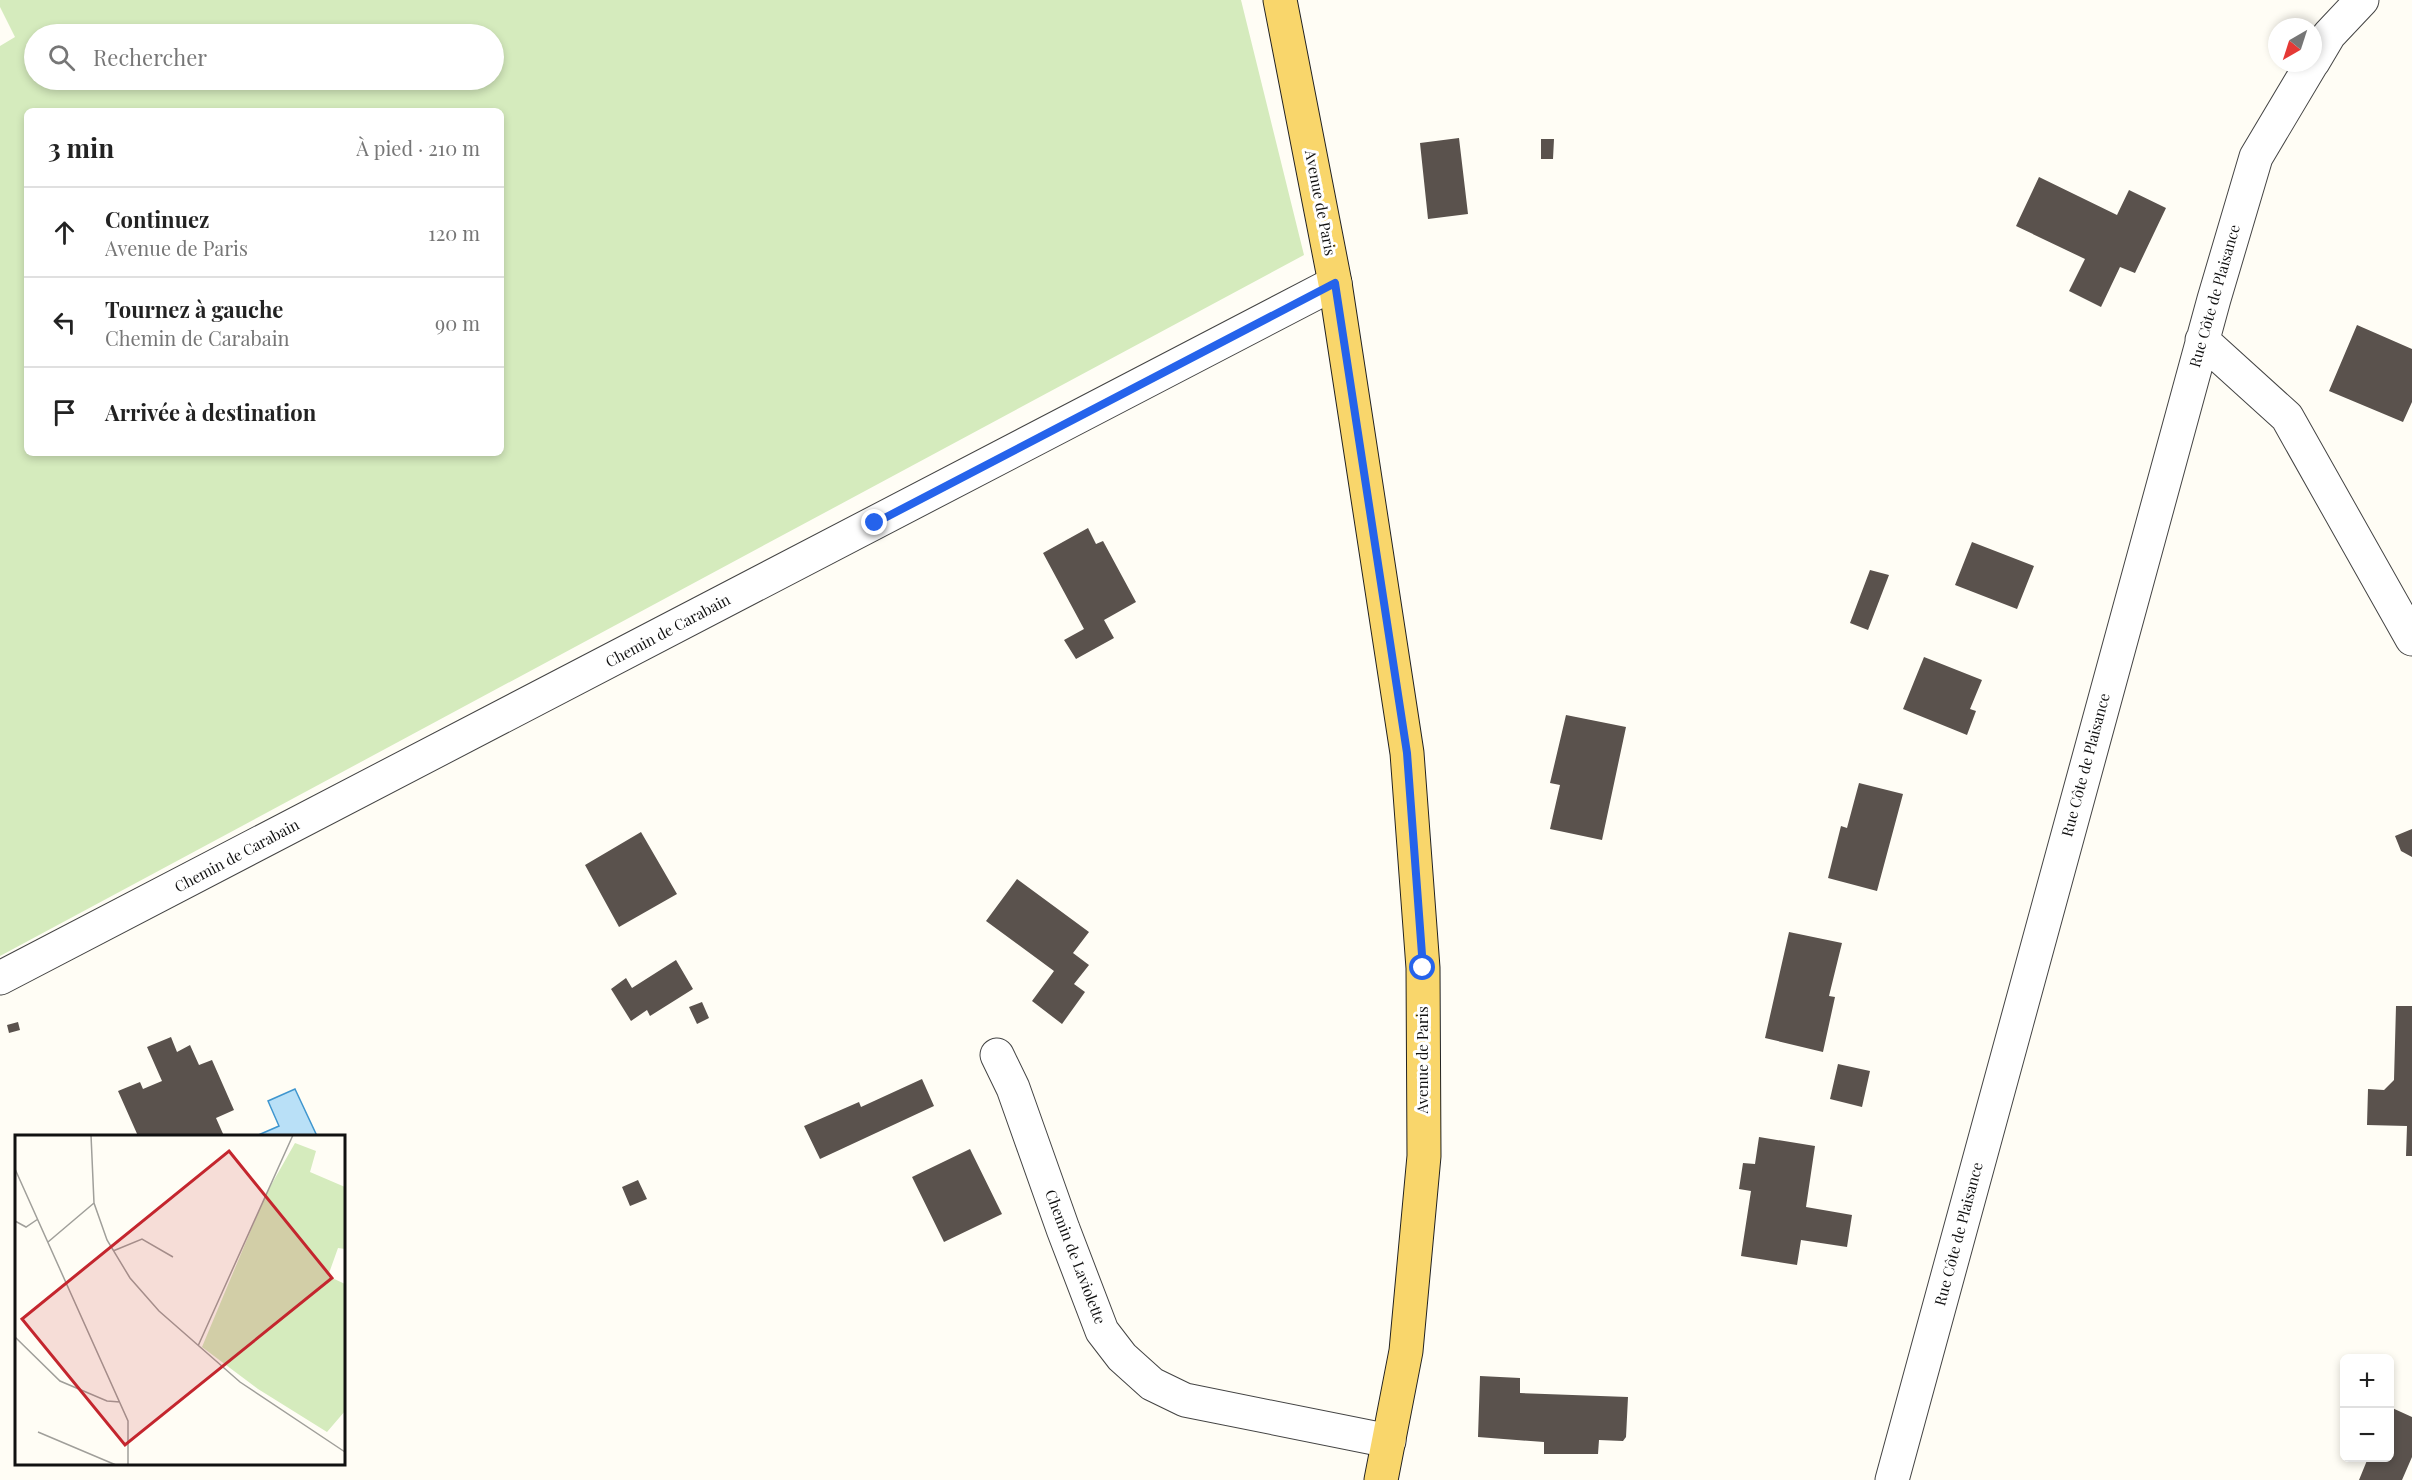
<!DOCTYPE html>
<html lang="fr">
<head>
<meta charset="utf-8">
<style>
  :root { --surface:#fff; --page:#f2f2f2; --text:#222; --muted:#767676; --line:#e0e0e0 }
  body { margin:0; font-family:"Playfair Display",serif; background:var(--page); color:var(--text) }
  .controls { position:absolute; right:18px; bottom:18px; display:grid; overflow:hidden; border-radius:9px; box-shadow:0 3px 9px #0003 }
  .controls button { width:54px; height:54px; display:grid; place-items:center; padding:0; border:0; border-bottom:2px solid var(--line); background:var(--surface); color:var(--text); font:30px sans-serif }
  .compass { position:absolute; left:2268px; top:18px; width:54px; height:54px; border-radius:50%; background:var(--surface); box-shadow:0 3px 9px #0003; rotate:219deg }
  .stop { position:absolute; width:18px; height:18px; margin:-14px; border:4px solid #2563eb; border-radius:50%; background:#fff }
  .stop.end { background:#2563eb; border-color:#fff; box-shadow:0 2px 6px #0008 }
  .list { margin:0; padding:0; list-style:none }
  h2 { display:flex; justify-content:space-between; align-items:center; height:78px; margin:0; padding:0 24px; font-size:26px }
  h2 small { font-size:20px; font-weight:400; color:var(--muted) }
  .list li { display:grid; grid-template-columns:39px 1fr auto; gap:18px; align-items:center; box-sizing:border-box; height:90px; padding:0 24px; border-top:2px solid var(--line) }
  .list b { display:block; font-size:22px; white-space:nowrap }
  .list p { margin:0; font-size:20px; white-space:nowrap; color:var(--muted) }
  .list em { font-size:20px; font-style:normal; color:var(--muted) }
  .icon { flex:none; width:33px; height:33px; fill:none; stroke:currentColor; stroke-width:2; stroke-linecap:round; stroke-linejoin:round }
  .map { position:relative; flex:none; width:2412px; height:1480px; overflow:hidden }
  .search { position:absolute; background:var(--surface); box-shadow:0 3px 9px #0003; left:24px; top:24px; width:480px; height:66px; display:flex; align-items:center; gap:15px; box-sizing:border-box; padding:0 21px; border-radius:33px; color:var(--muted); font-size:22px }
  .panel { position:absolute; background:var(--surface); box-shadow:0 3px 9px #0003; left:24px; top:108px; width:480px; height:348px; border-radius:9px }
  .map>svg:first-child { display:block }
</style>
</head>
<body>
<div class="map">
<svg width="2412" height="1480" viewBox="0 0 2412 1480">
  <rect width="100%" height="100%" fill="#fffdf5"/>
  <path fill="#d5ebbd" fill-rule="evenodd" d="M 0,0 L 1241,0 L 1304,255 L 0,956 L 0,46 L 15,37 L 0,7 ZM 34,34 L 494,34 L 494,80 L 34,80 ZM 27,111 L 501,111 L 501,453 L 27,453 Z"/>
  <path fill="#b9e0f7" stroke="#3f96cf" stroke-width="1.5" d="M 295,1089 L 317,1136 L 256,1136 L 279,1126 L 268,1101 Z"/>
  <path fill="#5a524d" d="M 1459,138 L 1468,214 L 1428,219 L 1420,143 Z
    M 1541,139 L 1554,139 L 1553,159 L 1541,159 Z
    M 2039,177 L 2117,215 L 2129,190 L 2166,208 L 2135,273 L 2120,267 L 2101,307 L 2069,291 L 2085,259 L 2016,226 Z
    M 2357,325 L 2412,349 L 2412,402 L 2403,422 L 2329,391 Z
    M 1088,528 L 1096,544 L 1103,541 L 1136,602 L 1104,620 L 1114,638 L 1076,659 L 1064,640 L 1084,629 L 1043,553 Z
    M 1972,542 L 2034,566 L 2017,609 L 1955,585 Z
    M 1870,570 L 1889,575 L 1868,630 L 1850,623 Z
    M 1924,657 L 1982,680 L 1970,709 L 1976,711 L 1967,735 L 1903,709 Z
    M 1566,715 L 1626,727 L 1602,840 L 1550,829 L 1560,785 L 1550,783 Z
    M 1859,783 L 1903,794 L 1877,891 L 1828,878 L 1841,826 L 1847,828 Z
    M 2412,829 L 2412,857 L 2401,851 L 2395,836 Z
    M 641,832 L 677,894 L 619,927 L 585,865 Z
    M 1017,879 L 1089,932 L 1073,953 L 1089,965 L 1074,984 L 1085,992 L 1062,1024 L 1032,1001 L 1054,971 L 986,921 Z
    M 1789,932 L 1842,943 L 1829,996 L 1835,997 L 1823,1052 L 1765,1038 Z
    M 676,960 L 693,989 L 650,1016 L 647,1010 L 631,1021 L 611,989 L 626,978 L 632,988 Z
    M 702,1002 L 709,1018 L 697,1024 L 689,1007 Z
    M 2396,1006 L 2412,1006 L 2412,1156 L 2406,1156 L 2407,1126 L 2367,1125 L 2368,1089 L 2384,1090 L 2394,1080 Z
    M 18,1022 L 20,1030 L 9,1033 L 7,1025 Z
    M 171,1037 L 177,1052 L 190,1045 L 199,1065 L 212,1060 L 234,1110 L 216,1118 L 224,1136 L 138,1136 L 118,1091 L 140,1082 L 143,1089 L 162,1081 L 147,1047 Z
    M 1838,1064 L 1870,1071 L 1862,1107 L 1830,1099 Z
    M 922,1079 L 934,1106 L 820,1159 L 804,1126 L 859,1102 L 861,1107 Z
    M 1759,1137 L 1815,1146 L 1806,1207 L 1852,1215 L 1847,1247 L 1801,1240 L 1797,1265 L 1741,1256 L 1751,1191 L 1739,1189 L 1743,1163 L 1755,1164 Z
    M 970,1149 L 1002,1214 L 944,1242 L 912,1177 Z
    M 638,1180 L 647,1199 L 630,1206 L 622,1187 Z
    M 1480,1376 L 1520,1378 L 1520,1393 L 1628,1397 L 1626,1437 L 1623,1441 L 1599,1440 L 1598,1454 L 1544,1454 L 1544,1442 L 1478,1437 Z
    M 2390,1407 L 2412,1417 L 2412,1457 L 2402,1480 L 2359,1480 L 2368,1458 L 2390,1458 Z"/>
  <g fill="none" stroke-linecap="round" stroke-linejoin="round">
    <g stroke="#444" stroke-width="35">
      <path id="minor" d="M 2313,62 L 2329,35 L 2362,0
        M 2202,340 L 2287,417 L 2412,639
        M 0,978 L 1335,283
        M 997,1055 L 1013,1088 L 1063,1229 L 1102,1331 L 1122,1357 L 1152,1384 L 1185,1400 L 1389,1441
        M 1892,1480 L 2214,299 L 2256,157 L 2312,63"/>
    </g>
    <g stroke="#222" stroke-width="35">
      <path id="major" d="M 1280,0 L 1335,283 L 1407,753 L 1423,968 L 1424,1156 L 1406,1351 L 1381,1480"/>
    </g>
    <use href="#minor" stroke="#fff" stroke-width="33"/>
    <use href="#major" stroke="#f9d66b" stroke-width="33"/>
  </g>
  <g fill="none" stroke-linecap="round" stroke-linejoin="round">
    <path stroke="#2563eb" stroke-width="8" d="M 875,523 L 1335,283 L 1407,753 L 1423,968"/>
  </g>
  <g text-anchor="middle" stroke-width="6" stroke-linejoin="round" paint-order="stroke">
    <g font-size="15" fill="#111" stroke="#fff">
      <text transform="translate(1320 203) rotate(79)" y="5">Avenue de Paris</text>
      <text transform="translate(2215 296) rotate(-74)" y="5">Rue Côte de Plaisance</text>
      <text transform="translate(668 631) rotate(-28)" y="5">Chemin de Carabain</text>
      <text transform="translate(2086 765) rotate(-75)" y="5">Rue Côte de Plaisance</text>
      <text transform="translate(237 856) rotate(-28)" y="5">Chemin de Carabain</text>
      <text transform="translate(1423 1060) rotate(-90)" y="5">Avenue de Paris</text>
      <text transform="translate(1959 1234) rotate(-75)" y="5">Rue Côte de Plaisance</text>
      <text transform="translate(1075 1257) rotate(69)" y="5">Chemin de Laviolette</text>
    </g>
  </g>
  <g transform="translate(15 1135)">
    <rect width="330" height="330" fill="#fffdf5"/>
    <path d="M 280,8 L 301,16 L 295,37 L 330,52 L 330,114 L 323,113 L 313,141 L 330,149 L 330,276 L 312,297 L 243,254 L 187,212 L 251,59 Z" fill="#d5ebbd"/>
    <path fill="none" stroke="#a09f9a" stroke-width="1.5" d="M 76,0 L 79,68 L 92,105 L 115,143 L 144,176 L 225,247 L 330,317M 0,34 L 113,286 L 113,330M 0,86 L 11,92 L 23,84M 33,107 L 79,68M 98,116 L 127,104 L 158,122M 0,202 L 45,246 L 92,266 L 105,267M 183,211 L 278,0M 23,297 L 101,330"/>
    <path fill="#c4262e" fill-opacity="0.15" stroke="#c4262e" stroke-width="3" d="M 214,16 L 317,143 L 110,310 L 7,184 Z"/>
    <rect width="330" height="330" fill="none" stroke="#111" stroke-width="3"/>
  </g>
</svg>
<div class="controls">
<button>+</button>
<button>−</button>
</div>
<svg class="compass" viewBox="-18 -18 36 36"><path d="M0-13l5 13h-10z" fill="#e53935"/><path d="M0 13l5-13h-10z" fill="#767676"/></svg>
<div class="stop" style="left:1423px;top:968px"></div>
<div class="stop end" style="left:875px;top:523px"></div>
<div class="search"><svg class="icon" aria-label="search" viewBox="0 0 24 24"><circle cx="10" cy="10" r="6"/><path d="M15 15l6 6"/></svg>Rechercher</div>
<section class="panel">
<h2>3 min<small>À pied · 210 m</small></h2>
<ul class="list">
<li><svg class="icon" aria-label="ahead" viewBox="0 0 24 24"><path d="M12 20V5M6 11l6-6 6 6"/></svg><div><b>Continuez</b><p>Avenue de Paris</p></div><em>120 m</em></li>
<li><svg class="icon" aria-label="left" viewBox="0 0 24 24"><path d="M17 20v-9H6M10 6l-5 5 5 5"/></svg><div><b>Tournez à gauche</b><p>Chemin de Carabain</p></div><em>90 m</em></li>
<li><svg class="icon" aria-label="arrive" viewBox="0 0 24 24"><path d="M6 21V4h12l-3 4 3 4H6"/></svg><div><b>Arrivée à destination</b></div></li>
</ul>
</section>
</div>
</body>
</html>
